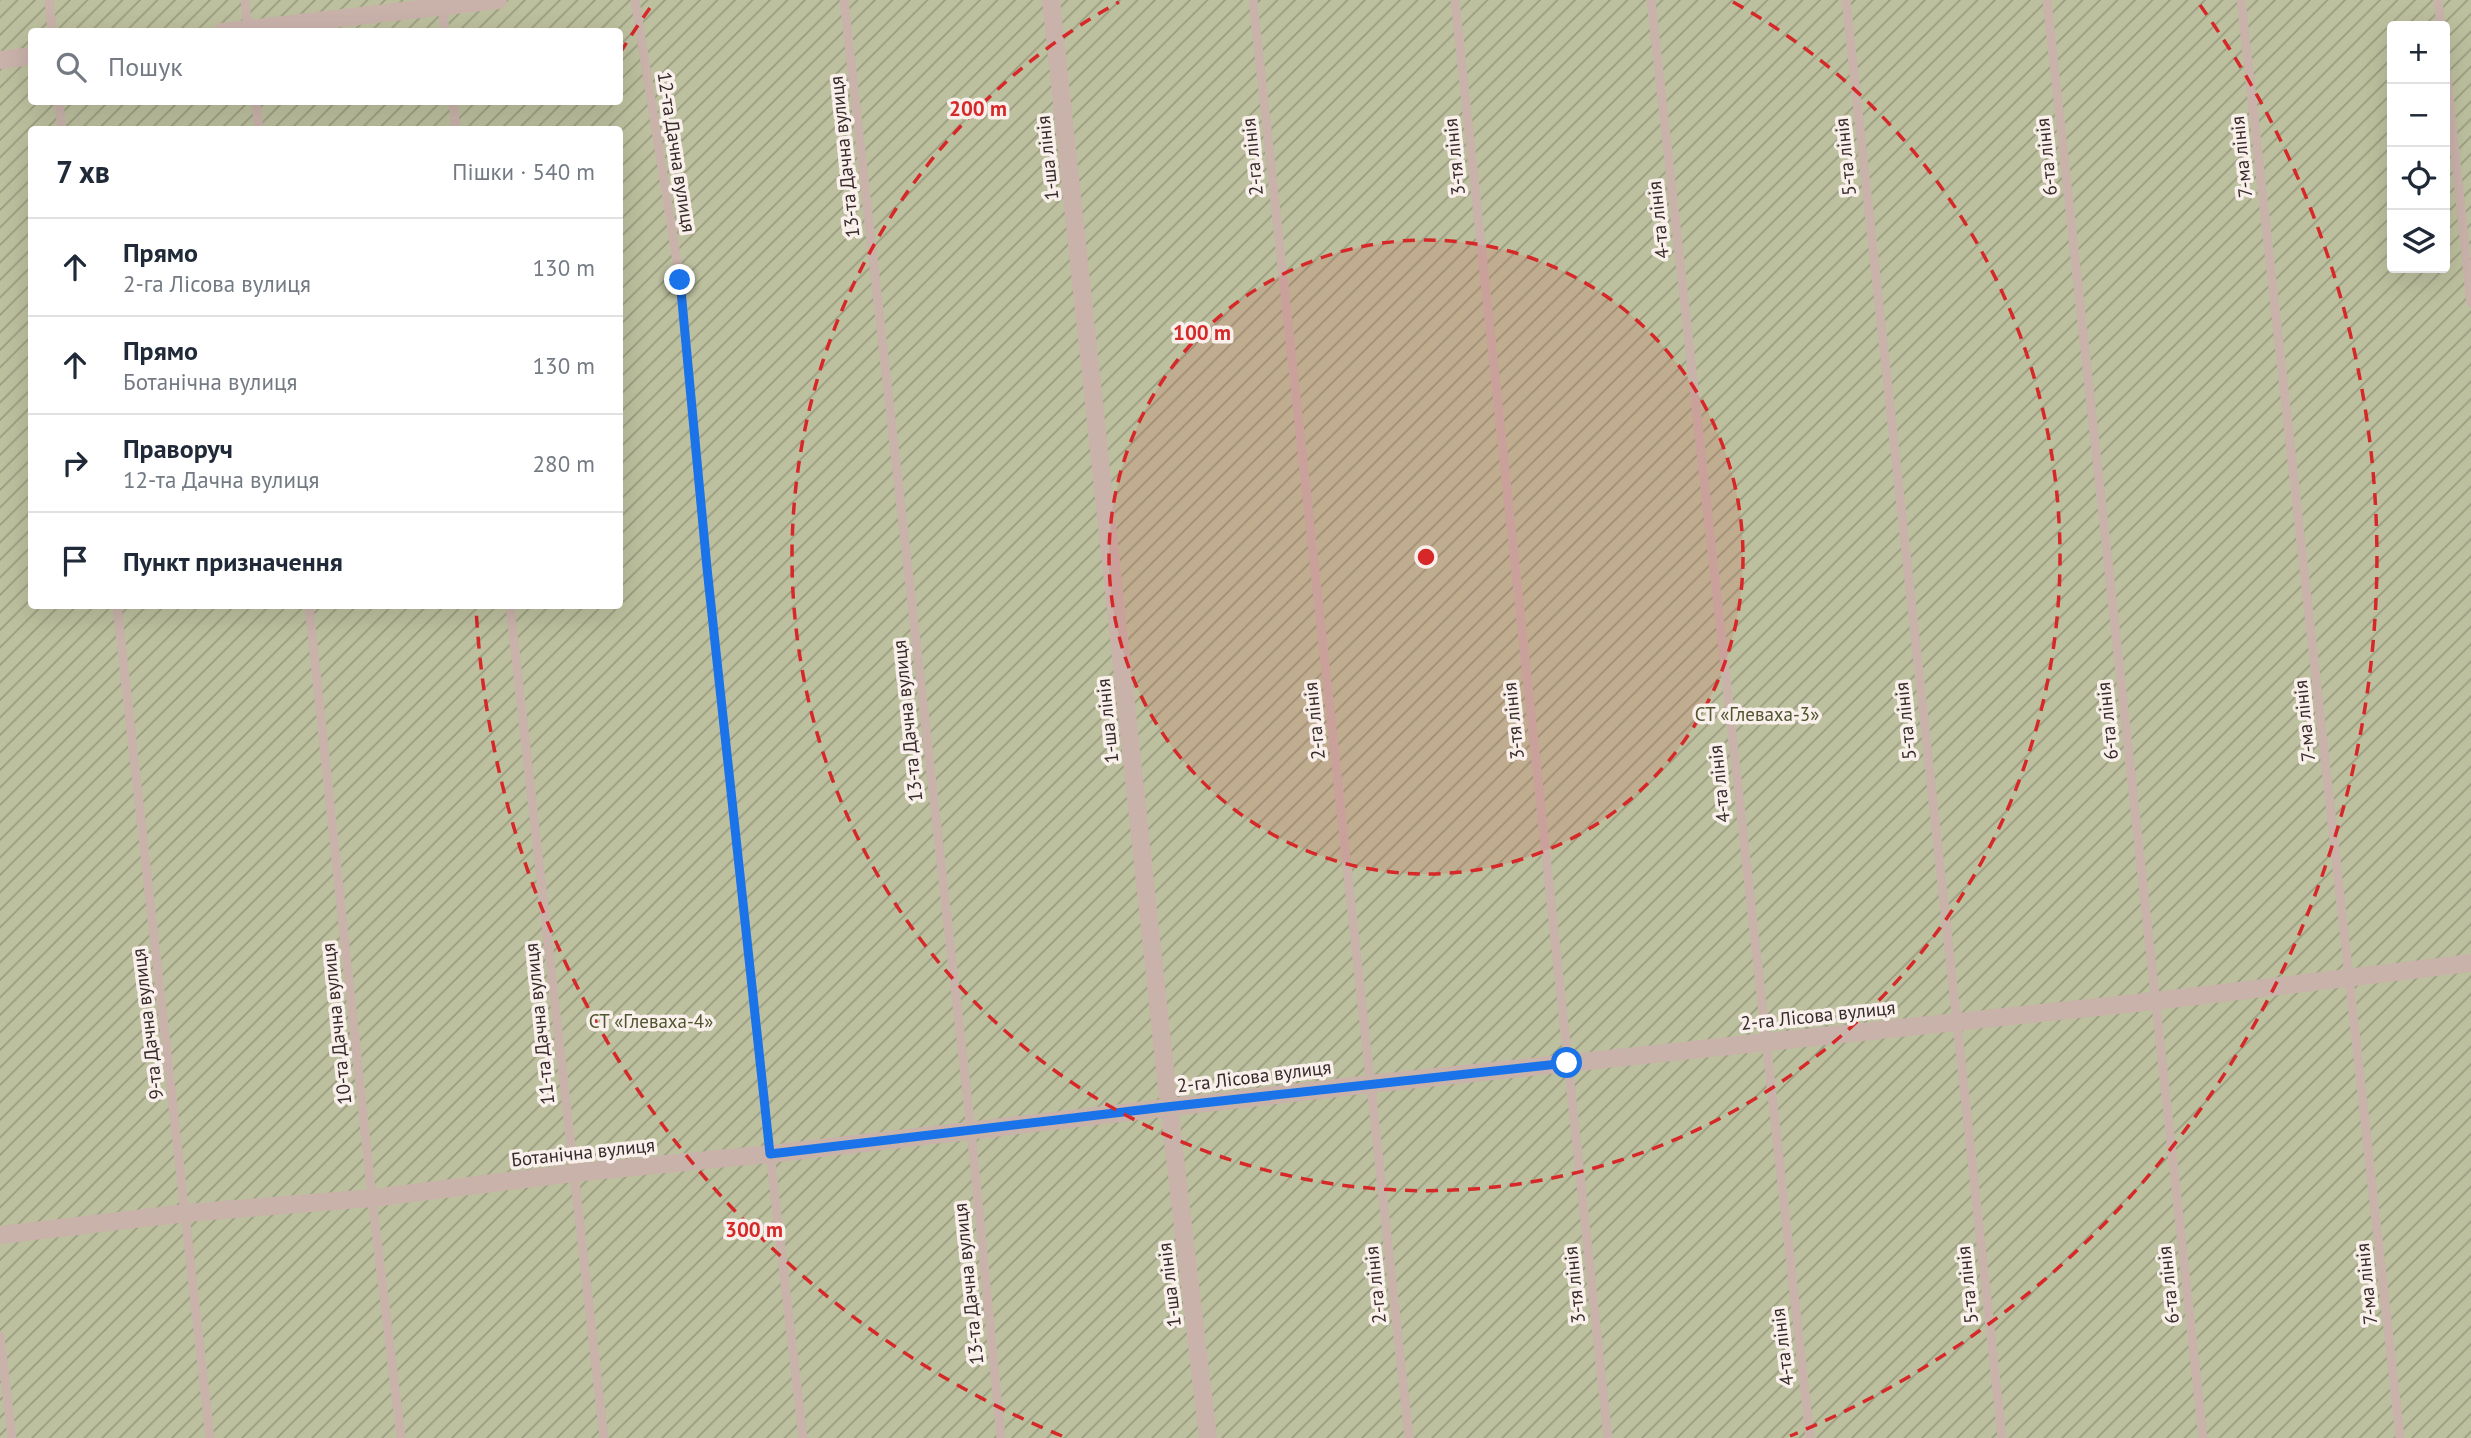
<!DOCTYPE html>
<html lang="uk">
<head>
<meta charset="utf-8">
<style>
  :root { --surface:#fff; --page:#f2f2f3; --text:#1f2937; --muted:#747a83; --line:#e0e1e3 }
  body { margin:0; font-family:"PT Sans",sans-serif; background:var(--page); color:var(--text) }
  .controls { position:absolute; right:21px; top:21px; display:grid; overflow:hidden; border-radius:7px; box-shadow:0 7px 28px #0002 }
  .controls button { width:63px; height:63px; display:grid; place-items:center; padding:0; border:0; border-bottom:2px solid var(--line); background:var(--surface); color:var(--text); font:35px sans-serif }
  .stop { position:absolute; width:21px; height:21px; margin:-16px; border:5px solid #1a73e8; border-radius:50%; background:#fff }
  .stop.end { background:#1a73e8; border-color:#fff; box-shadow:0 2px 7px #0008 }
  .list { margin:0; padding:0; list-style:none }
  h2 { display:flex; justify-content:space-between; align-items:center; height:91px; margin:0; padding:0 28px; font-size:30px }
  h2 small { font-size:23px; font-weight:400; color:var(--muted) }
  .list li { display:grid; grid-template-columns:46px 1fr auto; gap:21px; align-items:center; box-sizing:border-box; height:98px; padding:0 28px; border-top:2px solid var(--line) }
  .list b { display:block; font-size:26px; white-space:nowrap }
  .list p { margin:0; font-size:23px; white-space:nowrap; color:var(--muted) }
  .list em { font-size:23px; font-style:normal; color:var(--muted) }
  .icon { flex:none; width:38px; height:38px; fill:none; stroke:currentColor; stroke-width:2; stroke-linecap:round; stroke-linejoin:round }
  .map { position:relative; flex:none; width:2471px; height:1438px; overflow:hidden }
  .search { position:absolute; background:var(--surface); box-shadow:0 7px 28px #0002; left:28px; top:28px; width:595px; height:77px; display:flex; align-items:center; gap:18px; box-sizing:border-box; padding:0 24px; border-radius:7px; color:var(--muted); font-size:26px }
  .panel { position:absolute; background:var(--surface); box-shadow:0 7px 28px #0002; left:28px; top:126px; width:595px; height:483px; border-radius:7px }
  .map>svg:first-child { display:block }
</style>
</head>
<body>
<div class="map">
<svg width="2471" height="1438" viewBox="0 0 2471 1438">
  <defs>
    <pattern id="garden-furrows" width="10" height="10" patternUnits="userSpaceOnUse" patternTransform="scale(1.75)"><rect width="10" height="10" fill="#bdc09e"/><path d="M-1 1l2-2M0 10L10 0M9 11l2-2" fill="none" stroke="#9a9c81"/></pattern>
  </defs>
  <rect width="100%" height="100%" fill="#f2e4de"/>
  <path fill="url(#garden-furrows)" fill-rule="evenodd" d="M 0,0 L 2471,0 L 2471,1438 L 0,1438 ZM 2392,26 L 2445,26 L 2445,268 L 2392,268 ZM 32,32 L 620,32 L 620,102 L 32,102 ZM 32,130 L 620,130 L 620,606 L 32,606 Z"/>
  <g fill="none" stroke-linecap="round" stroke-linejoin="round">
    <path stroke="#c9b2aa" stroke-width="9" d="M 49,0 L 52,32
      M 245,0 L 248,30
      M 635,0 L 680,280 L 707,568 L 770,1154 L 803,1438
      M 844,0 L 971,1130 L 1001,1438
      M 1253,0 L 1409,1438
      M 1455,0 L 1608,1438
      M 1651,0 L 1810,1438
      M 1846,0 L 2002,1438
      M 2047,0 L 2203,1438
      M 2241,0 L 2400,1438
      M 2438,0 L 2441,26
      M 442,5 L 445,32
      M 2445,60 L 2471,303
      M 59,102 L 62,130
      M 256,102 L 259,130
      M 453,102 L 456,130
      M 117,606 L 210,1438
      M 309,606 L 372,1198 L 401,1438
      M 510,606 L 604,1438
      M 0,1336 L 12,1438"/>
    <path stroke="#c9b2aa" stroke-width="18" d="M 1051,0 L 1169,1107 L 1208,1438
      M 222,32 L 498,0
      M 0,60 L 32,56
      M 0,1235 L 186,1213 L 372,1198 L 573,1173 L 770,1154 L 1370,1084 L 2155,1001 L 2471,963"/>
  </g>
  <g fill="none" stroke-linecap="round" stroke-linejoin="round">
    <path stroke="#1a73e8" stroke-width="9" d="M 680,280 L 707,568 L 770,1154 L 1157,1108 L 1567,1063"/>
  </g>
  <circle cx="1426" cy="557" r="317" fill="#d62828" fill-opacity=".12"/>
  <g fill="none" stroke="#d62828" stroke-width="3.5" stroke-dasharray="12 9">
    <circle cx="1426" cy="557" r="317"/>
    <path d="M1733 2A634 634 0 1 1 1119 2"/>
    <path d="M1062 1436A951 951 0 0 1 476 607M620 53A951 951 0 0 1 652 5M2200 5A951 951 0 0 1 1790 1436"/>
  </g>
  <g text-anchor="middle" stroke-width="7" stroke-linejoin="round" paint-order="stroke">
    <g font-size="19" fill="#372b29" stroke="#f9efeb">
      <text transform="translate(677 152) rotate(81)" y="7">12-та Дачна вулиця</text>
      <text transform="translate(844 157) rotate(-96)" y="7">13-та Дачна вулиця</text>
      <text transform="translate(1252 157) rotate(-96)" y="7">2-га лінія</text>
      <text transform="translate(1454 157) rotate(-96)" y="7">3-тя лінія</text>
      <text transform="translate(1845 157) rotate(-96)" y="7">5-та лінія</text>
      <text transform="translate(2046 157) rotate(-96)" y="7">6-та лінія</text>
      <text transform="translate(2241 157) rotate(-96)" y="7">7-ма лінія</text>
      <text transform="translate(1047 158) rotate(-96)" y="7">1-ша лінія</text>
      <text transform="translate(1658 220) rotate(-96)" y="7">4-та лінія</text>
      <text transform="translate(907 721) rotate(-96)" y="7">13-та Дачна вулиця</text>
      <text transform="translate(1107 721) rotate(-96)" y="7">1-ша лінія</text>
      <text transform="translate(1314 721) rotate(-96)" y="7">2-га лінія</text>
      <text transform="translate(1513 721) rotate(-96)" y="7">3-тя лінія</text>
      <text transform="translate(1905 721) rotate(-96)" y="7">5-та лінія</text>
      <text transform="translate(2107 721) rotate(-96)" y="7">6-та лінія</text>
      <text transform="translate(2304 721) rotate(-96)" y="7">7-ма лінія</text>
      <text transform="translate(1719 784) rotate(-96)" y="7">4-та лінія</text>
      <text transform="translate(1818 1015) rotate(-6)" y="7">2-га Лісова вулиця</text>
      <text transform="translate(147 1024) rotate(-97)" y="7">9-та Дачна вулиця</text>
      <text transform="translate(336 1024) rotate(-96)" y="7">10-та Дачна вулиця</text>
      <text transform="translate(539 1024) rotate(-96)" y="7">11-та Дачна вулиця</text>
      <text transform="translate(1254 1076) rotate(-7)" y="7">2-га Лісова вулиця</text>
      <text transform="translate(583 1152) rotate(-6)" y="7">Ботанічна вулиця</text>
      <text transform="translate(968 1284) rotate(-96)" y="7">13-та Дачна вулиця</text>
      <text transform="translate(2366 1284) rotate(-96)" y="7">7-ма лінія</text>
      <text transform="translate(1169 1285) rotate(-97)" y="7">1-ша лінія</text>
      <text transform="translate(1375 1285) rotate(-96)" y="7">2-га лінія</text>
      <text transform="translate(1574 1285) rotate(-96)" y="7">3-тя лінія</text>
      <text transform="translate(1967 1285) rotate(-96)" y="7">5-та лінія</text>
      <text transform="translate(2168 1285) rotate(-96)" y="7">6-та лінія</text>
      <text transform="translate(1782 1347) rotate(-97)" y="7">4-та лінія</text>
    </g>
    <g font-size="19" fill="#4f552e" stroke="#f9efeb">
      <text x="1757" y="721">СТ «Глеваха-3»</text>
      <text x="651" y="1028">СТ «Глеваха-4»</text>
    </g>
  </g>
  <circle cx="1426" cy="557" r="10" fill="#d62828" stroke="#f9efeb" stroke-width="3.5"/>
  <g font-size="21" text-anchor="middle" font-weight="bold" fill="#d62828" stroke="#f9efeb" stroke-width="7" stroke-linejoin="round" paint-order="stroke">
    <text x="978" y="116">200 m</text>
    <text x="1202" y="340">100 m</text>
    <text x="754" y="1237">300 m</text>
  </g>
</svg>
<div class="controls">
<button>+</button>
<button>−</button>
<button><svg class="icon" aria-label="locate" viewBox="0 0 24 24"><circle cx="12" cy="12" r="6"/><path d="M12 2v4M12 18v4M2 12h4M18 12h4"/></svg></button>
<button><svg class="icon" aria-label="layers" viewBox="0 0 24 24"><path d="M12 4l9 5-9 5-9-5zM3 14l9 5 9-5"/></svg></button>
</div>
<div class="stop" style="left:1567px;top:1063px"></div>
<div class="stop end" style="left:680px;top:280px"></div>
<div class="search"><svg class="icon" aria-label="search" viewBox="0 0 24 24"><circle cx="10" cy="10" r="6"/><path d="M15 15l6 6"/></svg>Пошук</div>
<section class="panel">
<h2>7 хв<small>Пішки · 540 m</small></h2>
<ul class="list">
<li><svg class="icon" aria-label="ahead" viewBox="0 0 24 24"><path d="M12 20V5M6 11l6-6 6 6"/></svg><div><b>Прямо</b><p>2-га Лісова вулиця</p></div><em>130 m</em></li>
<li><svg class="icon" aria-label="ahead" viewBox="0 0 24 24"><path d="M12 20V5M6 11l6-6 6 6"/></svg><div><b>Прямо</b><p>Ботанічна вулиця</p></div><em>130 m</em></li>
<li><svg class="icon" aria-label="right" viewBox="0 0 24 24"><path d="M7 20v-9h11M14 6l5 5-5 5"/></svg><div><b>Праворуч</b><p>12-та Дачна вулиця</p></div><em>280 m</em></li>
<li><svg class="icon" aria-label="arrive" viewBox="0 0 24 24"><path d="M6 21V4h12l-3 4 3 4H6"/></svg><div><b>Пункт призначення</b></div></li>
</ul>
</section>
</div>
</body>
</html>
